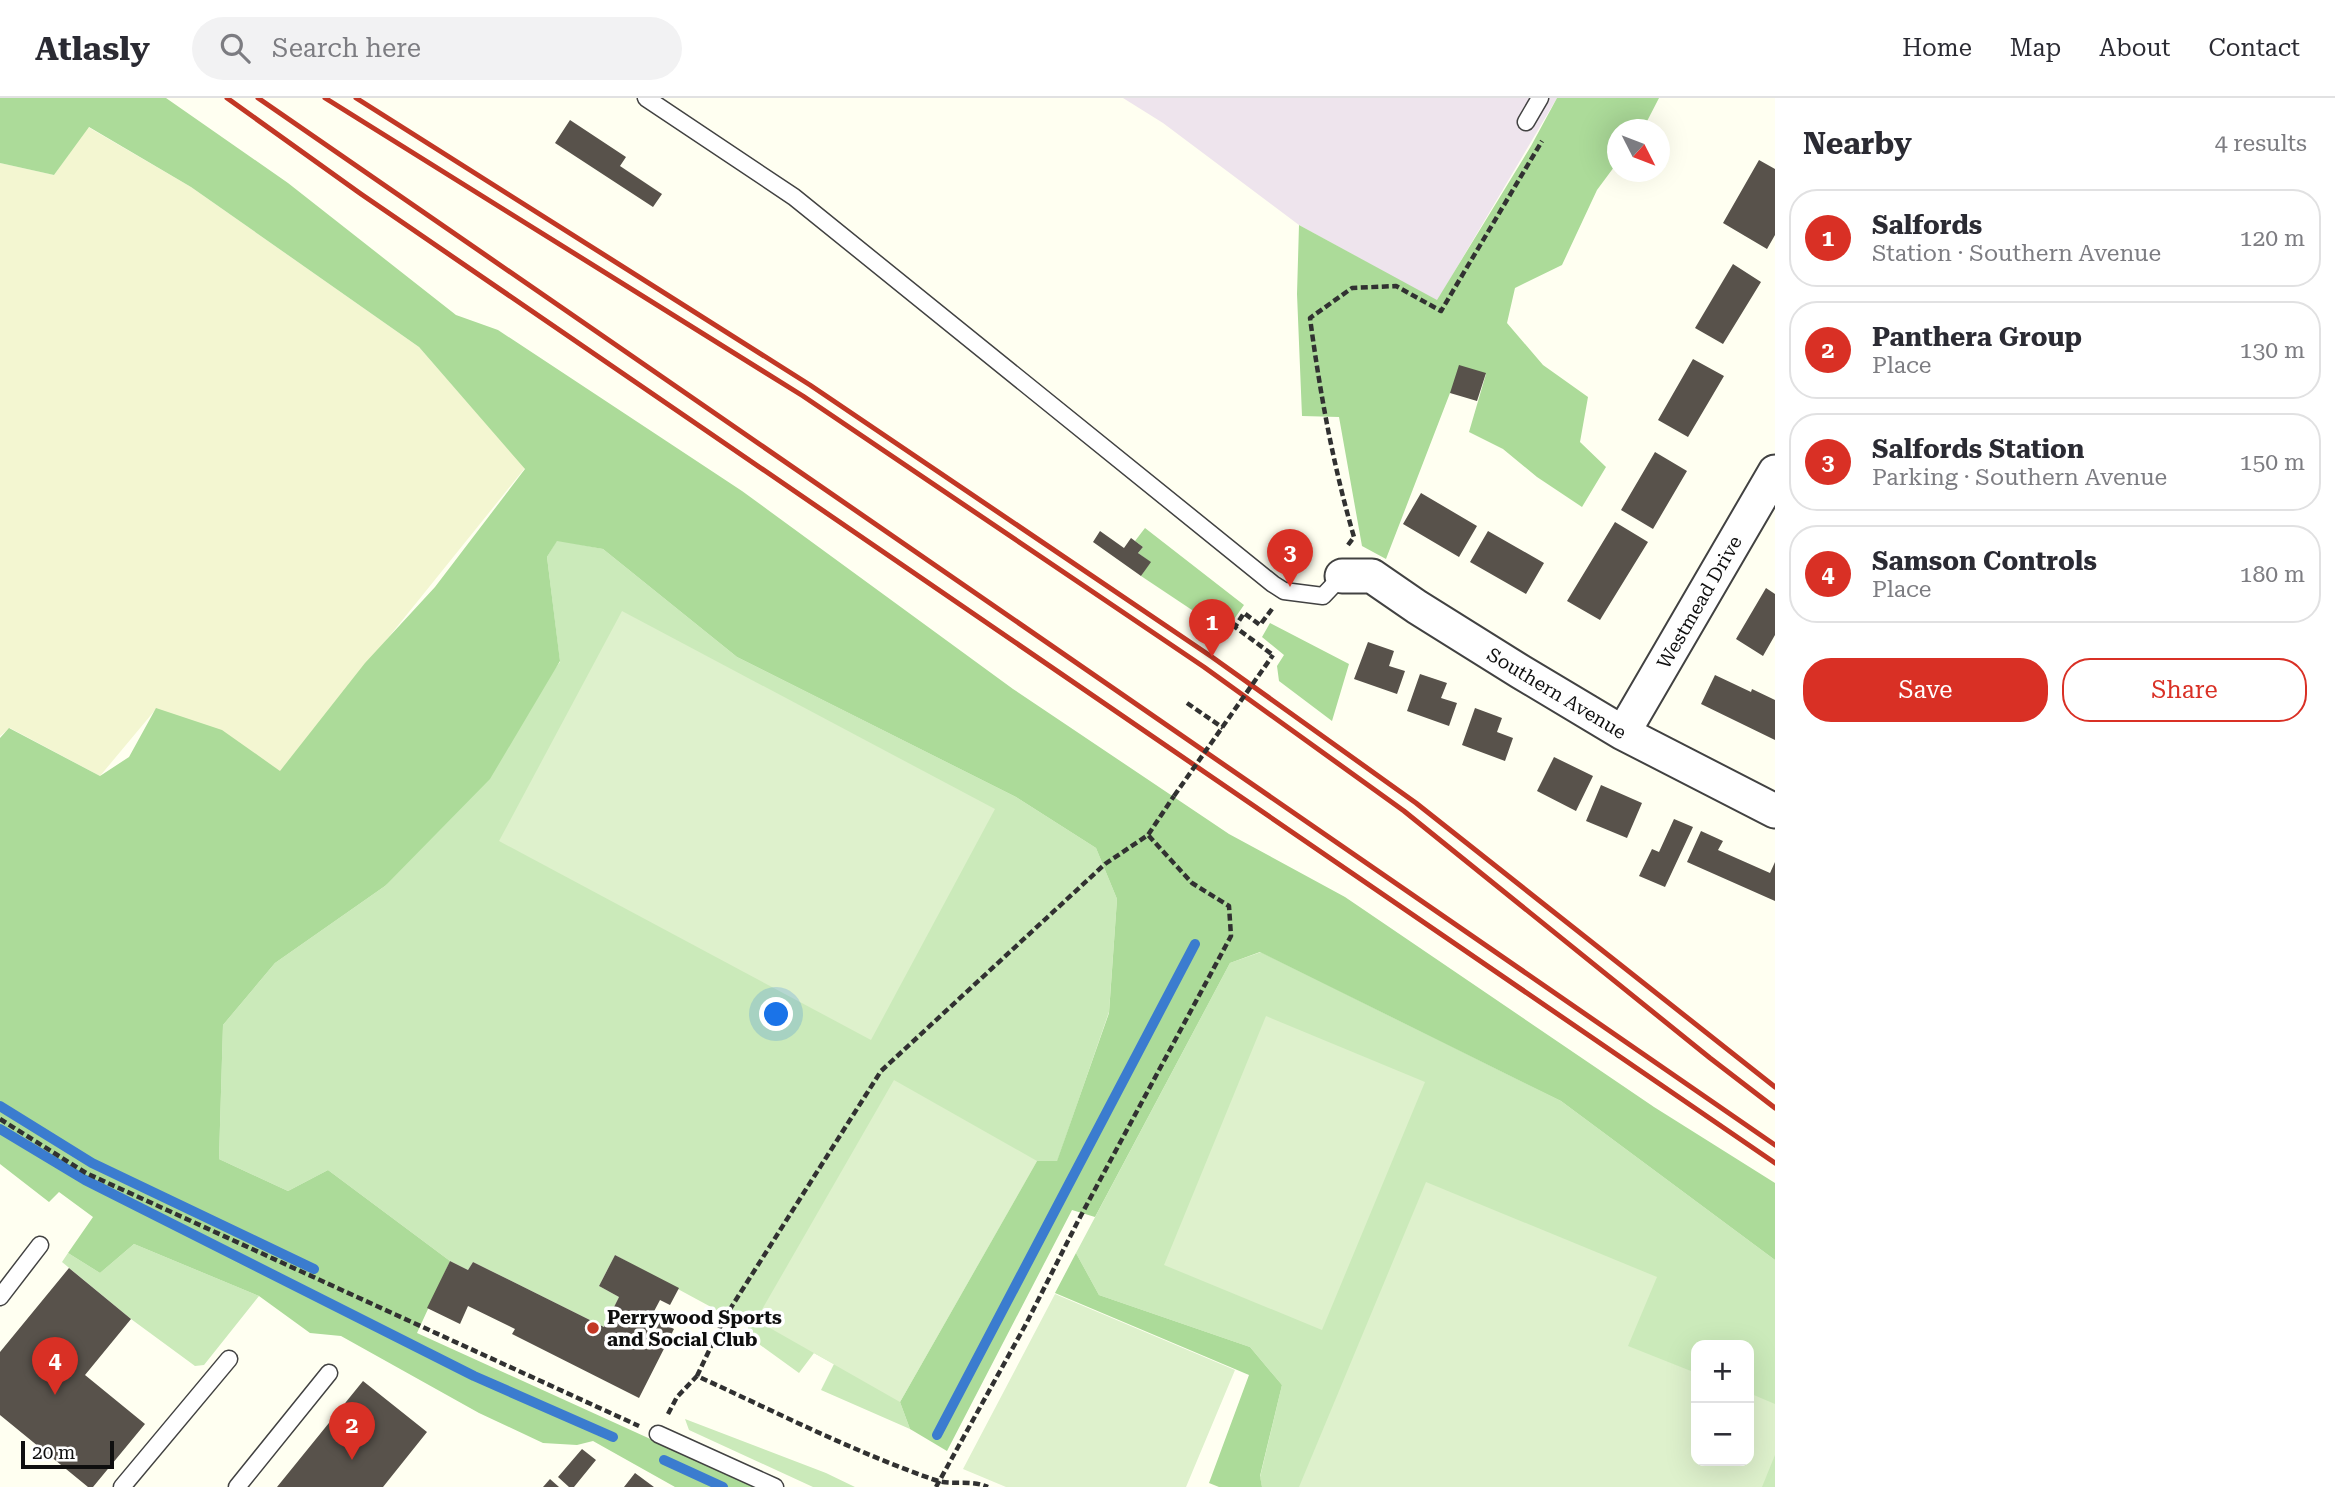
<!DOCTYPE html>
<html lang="en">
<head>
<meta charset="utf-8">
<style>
  :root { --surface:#fff; --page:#f2f2f3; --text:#2b2b33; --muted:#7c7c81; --line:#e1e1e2; --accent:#d93025 }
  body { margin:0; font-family:"Roboto Serif",serif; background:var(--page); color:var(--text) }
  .controls { position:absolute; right:21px; bottom:21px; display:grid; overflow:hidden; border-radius:14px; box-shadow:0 7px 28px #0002 }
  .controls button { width:63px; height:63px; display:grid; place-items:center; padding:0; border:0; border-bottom:2px solid var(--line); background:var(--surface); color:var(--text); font:35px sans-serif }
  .compass { position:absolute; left:1607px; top:21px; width:63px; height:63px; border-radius:50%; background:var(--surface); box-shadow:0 7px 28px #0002; rotate:132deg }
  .scale { position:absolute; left:21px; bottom:18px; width:93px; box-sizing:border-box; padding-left:7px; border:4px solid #0f0f0f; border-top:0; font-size:19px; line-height:24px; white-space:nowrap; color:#0f0f0f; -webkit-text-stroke:5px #fff; paint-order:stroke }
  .you { position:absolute; left:777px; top:917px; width:24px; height:24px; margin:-18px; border:5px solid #fff; border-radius:50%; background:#1a73e8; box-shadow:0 0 0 10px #1a73e833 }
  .badge { display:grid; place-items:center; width:46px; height:46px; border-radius:50%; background:var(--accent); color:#fff; font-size:23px; font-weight:700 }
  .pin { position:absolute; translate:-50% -58px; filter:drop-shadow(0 2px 4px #0008) }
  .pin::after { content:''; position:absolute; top:37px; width:24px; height:21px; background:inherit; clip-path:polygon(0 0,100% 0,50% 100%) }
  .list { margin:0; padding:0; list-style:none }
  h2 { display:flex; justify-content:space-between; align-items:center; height:91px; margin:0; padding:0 28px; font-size:30px }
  h2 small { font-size:23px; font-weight:400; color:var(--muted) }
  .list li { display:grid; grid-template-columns:46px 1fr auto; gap:21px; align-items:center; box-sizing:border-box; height:98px; margin:0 14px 14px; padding:0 14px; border:2px solid var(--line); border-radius:28px }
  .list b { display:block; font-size:26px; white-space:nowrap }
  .list p { margin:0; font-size:23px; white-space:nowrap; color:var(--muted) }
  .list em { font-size:23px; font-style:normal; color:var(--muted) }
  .actions { display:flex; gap:14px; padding:21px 28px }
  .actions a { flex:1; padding:16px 0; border:2px solid var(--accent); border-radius:28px; text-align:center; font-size:24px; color:var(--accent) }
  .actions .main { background:var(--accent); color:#fff }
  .icon { flex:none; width:38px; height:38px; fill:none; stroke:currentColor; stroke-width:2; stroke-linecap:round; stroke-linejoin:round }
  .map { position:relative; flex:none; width:1775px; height:1389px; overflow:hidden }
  header { display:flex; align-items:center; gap:42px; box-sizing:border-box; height:98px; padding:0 35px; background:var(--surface); border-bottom:2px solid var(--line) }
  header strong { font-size:33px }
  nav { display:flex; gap:38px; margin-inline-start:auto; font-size:24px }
  .search { width:490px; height:63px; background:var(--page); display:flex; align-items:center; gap:18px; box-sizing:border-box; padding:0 24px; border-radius:38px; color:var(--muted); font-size:26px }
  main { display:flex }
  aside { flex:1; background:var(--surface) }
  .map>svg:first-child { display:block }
</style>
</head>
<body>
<header>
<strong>Atlasly</strong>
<div class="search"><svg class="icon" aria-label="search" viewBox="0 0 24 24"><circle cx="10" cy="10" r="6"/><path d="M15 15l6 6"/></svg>Search here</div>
<nav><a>Home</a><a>Map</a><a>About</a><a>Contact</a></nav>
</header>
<main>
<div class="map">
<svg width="1775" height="1389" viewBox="0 0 1775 1389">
  <rect width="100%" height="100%" fill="#fffff1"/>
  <path fill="#eee4ed" d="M 1123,0 L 1557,0 L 1437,203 L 1299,127 L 1163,25 Z"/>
  <path fill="#f3f6d1" d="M 88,29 L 191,89 L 419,249 L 525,370 L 280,674 L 156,611 L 100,678 L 10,630 L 0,638 L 0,65 L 54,77 Z"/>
  <path fill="#cbeaba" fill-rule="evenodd" d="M 557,442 L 603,451 L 737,559 L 1016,699 L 1096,750 L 1117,801 L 1109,914 L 1057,1064 L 1037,1064 L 900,1304 L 910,1331 L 821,1292 L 834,1266 L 814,1255 L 799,1275 L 749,1239 L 748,1229 L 615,1157 L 599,1188 L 619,1199 L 604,1229 L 473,1164 L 468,1172 L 450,1163 L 328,1072 L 288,1093 L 219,1061 L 223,927 L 275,865 L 385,788 L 560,564 L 547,459 Z
    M 1261,854 L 1561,1003 L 1775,1162 L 1775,1389 L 1262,1389 L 1260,1379 L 1282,1287 L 1250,1249 L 1099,1197 L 1076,1155 L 1230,865 ZM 1696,1247 L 1749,1247 L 1749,1363 L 1696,1363 Z
    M 134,1146 L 259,1198 L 204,1267 L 195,1268 L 131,1221 L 62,1164 L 68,1155 L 100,1175 Z
    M 685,1321 L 826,1375 L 855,1389 L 813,1389 L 689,1332 Z"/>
  <path fill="#acdb99" d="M 0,0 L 166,0 L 288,85 L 456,217 L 498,232 L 742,393 L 1013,591 L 1229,736 L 1345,799 L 1654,1009 L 1775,1085 L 1775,1162 L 1561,1003 L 1260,854 L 1230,865 L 1095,1119 L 1072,1112 L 947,1353 L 910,1331 L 900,1304 L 1037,1063 L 1057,1063 L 1109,915 L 1117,801 L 1096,750 L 1016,699 L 737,559 L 603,451 L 557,443 L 547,459 L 560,563 L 490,681 L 385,788 L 275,865 L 223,927 L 219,1061 L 288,1093 L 328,1072 L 450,1163 L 417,1235 L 756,1389 L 675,1389 L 593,1343 L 577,1347 L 543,1345 L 479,1315 L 341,1238 L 310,1235 L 259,1198 L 134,1146 L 100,1175 L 68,1155 L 93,1119 L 59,1094 L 49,1104 L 0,1066 L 0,640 L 9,630 L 100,678 L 129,659 L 156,610 L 222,632 L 280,673 L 365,565 L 435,489 L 525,371 L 419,249 L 191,89 L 89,29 L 54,77 L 0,65 Z
    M 1557,0 L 1659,0 L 1643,31 L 1618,32 L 1617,65 L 1597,92 L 1562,167 L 1515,190 L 1507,225 L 1543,267 L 1588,299 L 1580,344 L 1606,369 L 1582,409 L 1537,379 L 1503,351 L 1469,334 L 1486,276 L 1450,295 L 1386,461 L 1362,448 L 1339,319 L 1302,318 L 1297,196 L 1299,127 L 1437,202 L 1531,48 Z
    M 1145,430 L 1244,507 L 1225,534 L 1141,478 L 1150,464 L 1138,455 L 1143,449 L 1135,443 Z
    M 1270,525 L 1349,566 L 1332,623 L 1279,583 L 1277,568 L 1284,557 L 1262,539 Z
    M 1076,1155 L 1099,1197 L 1250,1249 L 1282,1287 L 1260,1378 L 1262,1389 L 1219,1389 L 1209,1385 L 1249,1277 L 1055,1195 Z"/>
  <path fill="#def1cc" d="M 622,513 L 995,711 L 871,942 L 499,743 Z
    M 1266,918 L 1425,984 L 1322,1232 L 1164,1167 Z
    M 894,982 L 1037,1063 L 900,1304 L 756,1222 Z
    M 1426,1084 L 1657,1179 L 1628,1248 L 1696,1275 L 1696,1363 L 1749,1363 L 1749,1295 L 1775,1306 L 1775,1357 L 1762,1389 L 1299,1389 Z
    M 1055,1196 L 1235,1272 L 1186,1389 L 1006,1389 L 963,1371 Z"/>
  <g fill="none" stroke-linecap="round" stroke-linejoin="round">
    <path stroke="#3b7ccf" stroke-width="10" d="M 0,1008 L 92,1065 L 314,1171
      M 0,1031 L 85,1082 L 474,1278 L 613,1339
      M 937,1337 L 1195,846
      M 664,1362 L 723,1389"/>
  </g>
  <path fill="#58524b" d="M 570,22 L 626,59 L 620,68 L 662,96 L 653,109 L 555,45 Z
    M 1759,62 L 1775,71 L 1775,137 L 1767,151 L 1723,125 Z
    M 1733,166 L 1761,184 L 1723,246 L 1695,230 Z
    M 1693,261 L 1724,278 L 1688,339 L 1658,322 Z
    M 1459,267 L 1486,275 L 1477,303 L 1450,295 Z
    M 1655,354 L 1687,373 L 1653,431 L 1621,412 Z
    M 1421,395 L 1477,428 L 1459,459 L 1403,426 Z
    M 1615,424 L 1648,444 L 1600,522 L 1567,503 Z
    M 1100,433 L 1124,450 L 1131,440 L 1143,449 L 1138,455 L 1151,464 L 1141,478 L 1093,444 Z
    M 1488,433 L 1544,465 L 1526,496 L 1470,464 Z
    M 1766,490 L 1775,496 L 1775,537 L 1763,558 L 1736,541 Z
    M 1368,544 L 1394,553 L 1389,568 L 1405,573 L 1397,596 L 1354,581 Z
    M 1420,576 L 1447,585 L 1441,600 L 1457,605 L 1449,628 L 1407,613 Z
    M 1715,577 L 1751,594 L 1752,591 L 1775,602 L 1775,642 L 1701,606 Z
    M 1475,610 L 1502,620 L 1497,634 L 1513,640 L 1505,663 L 1462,647 Z
    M 1554,659 L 1593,678 L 1576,713 L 1537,693 Z
    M 1601,687 L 1642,705 L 1627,740 L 1586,723 Z
    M 1674,721 L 1693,729 L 1665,789 L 1639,778 L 1652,751 L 1659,754 Z
    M 1701,733 L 1723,743 L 1718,752 L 1770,775 L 1775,764 L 1775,803 L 1687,764 Z
    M 615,1157 L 679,1190 L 670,1207 L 660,1202 L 651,1219 L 674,1231 L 639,1300 L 512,1236 L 515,1231 L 468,1208 L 460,1226 L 427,1210 L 450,1163 L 468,1172 L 473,1164 L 604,1229 L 619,1199 L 599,1188 Z
    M 69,1170 L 131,1221 L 85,1277 L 145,1326 L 93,1389 L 88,1389 L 0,1317 L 0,1254 Z
    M 363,1283 L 427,1334 L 383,1389 L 277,1389 Z
    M 582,1351 L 596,1362 L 574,1389 L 569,1389 L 558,1379 Z
    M 635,1375 L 654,1389 L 624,1389 Z
    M 550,1381 L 559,1389 L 543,1389 Z"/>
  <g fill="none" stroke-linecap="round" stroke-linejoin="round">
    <g stroke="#424242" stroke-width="19">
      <path id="lane" d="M 646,0 L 794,99 L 1273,486 L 1284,493 L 1323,498 L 1342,478
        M 1526,24 L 1540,0
        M 0,1199 L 40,1147
        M 658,1336 L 775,1389
        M 122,1389 L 229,1261
        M 237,1389 L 329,1275"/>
    </g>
    <g stroke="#424242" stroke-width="37">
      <path id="street" d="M 1342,478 L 1372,478 L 1417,509 L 1521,574 L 1623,635 L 1775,713
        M 1623,635 L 1775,374"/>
    </g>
    <path stroke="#313131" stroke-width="4.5" stroke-dasharray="7 3.5" stroke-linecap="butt" d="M 1348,447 L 1354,439 C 1333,367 1320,295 1310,220 L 1352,190 L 1396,188 L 1441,213 L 1542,43
      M 1272,511 L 1260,527 L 1244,515 L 1235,529 L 1273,557
      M 1187,605 L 1223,630
      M 0,1021 L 86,1075 L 639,1328
      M 697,1278 L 725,1219 L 881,973 L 1105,766 L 1148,737 L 1174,698
      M 668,1316 L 677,1299 L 697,1278 C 776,1314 854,1354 935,1382 C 952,1388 969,1381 988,1389
      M 936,1389 L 1026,1226 L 1078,1123 L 1231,838 L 1229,808 L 1192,785 L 1148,737"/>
    <use href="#lane" stroke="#fff" stroke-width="16"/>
    <use href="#street" stroke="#fff" stroke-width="33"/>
    <path stroke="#c23725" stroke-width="5" d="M 227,0 L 361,96 L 1775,1065
      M 258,0 L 1775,1047
      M 325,0 L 803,298 L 1204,569 L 1404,713 L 1710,960 L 1775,1010
      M 356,0 L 810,287 L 1212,559 L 1416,705 L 1775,989"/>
    <path stroke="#313131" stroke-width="4.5" stroke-dasharray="7 3.5" stroke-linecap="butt" d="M 1174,698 L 1273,557"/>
  </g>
  <circle fill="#c23725" stroke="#fff" stroke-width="2.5" cx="593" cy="1230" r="7"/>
  <g text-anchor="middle" stroke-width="7" stroke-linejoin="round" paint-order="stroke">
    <g font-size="19" fill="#0f0f0f" stroke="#fff">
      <text transform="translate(1699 504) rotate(-60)" y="7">Westmead Drive</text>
      <text transform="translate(1557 595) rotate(31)" y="7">Southern Avenue</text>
    </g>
    <g font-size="19" font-weight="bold" fill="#0f0f0f" stroke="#fff" text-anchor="start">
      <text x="607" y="1226">Perrywood Sports<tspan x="607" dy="22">and Social Club</tspan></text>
    </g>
  </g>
</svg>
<div class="controls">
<button>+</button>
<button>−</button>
</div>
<svg class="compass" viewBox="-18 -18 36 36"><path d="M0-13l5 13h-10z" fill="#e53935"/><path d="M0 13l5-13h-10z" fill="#7c7c81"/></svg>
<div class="scale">20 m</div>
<div class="you"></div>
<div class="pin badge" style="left:1212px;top:559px">1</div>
<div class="pin badge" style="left:352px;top:1362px">2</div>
<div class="pin badge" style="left:1290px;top:489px">3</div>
<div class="pin badge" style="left:55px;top:1297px">4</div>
</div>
<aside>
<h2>Nearby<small>4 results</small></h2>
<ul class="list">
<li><span class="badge">1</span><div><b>Salfords</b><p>Station · Southern Avenue</p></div><em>120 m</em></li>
<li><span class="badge">2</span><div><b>Panthera Group</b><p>Place</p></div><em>130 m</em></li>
<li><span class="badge">3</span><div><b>Salfords Station</b><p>Parking · Southern Avenue</p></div><em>150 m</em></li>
<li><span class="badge">4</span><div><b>Samson Controls</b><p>Place</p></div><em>180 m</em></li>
</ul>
<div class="actions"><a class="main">Save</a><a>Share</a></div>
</aside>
</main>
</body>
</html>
